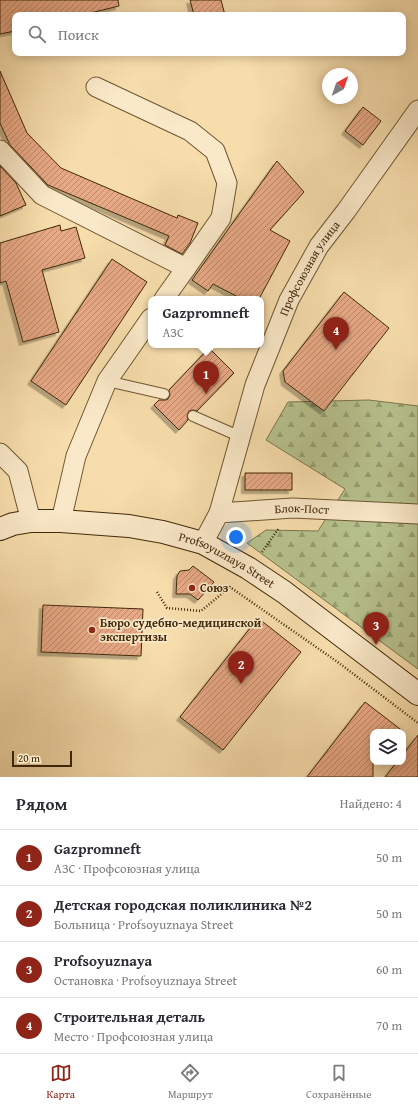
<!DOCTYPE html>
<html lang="ru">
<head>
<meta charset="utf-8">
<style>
  :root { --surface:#fff; --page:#f7f7f7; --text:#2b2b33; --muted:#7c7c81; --line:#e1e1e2; --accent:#8f2418 }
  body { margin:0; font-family:"Gentium Book Plus",serif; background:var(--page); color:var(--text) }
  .controls { position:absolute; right:12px; bottom:12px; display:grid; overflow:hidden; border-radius:8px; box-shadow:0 2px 10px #0003 }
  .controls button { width:36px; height:36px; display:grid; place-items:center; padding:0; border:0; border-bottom:1px solid var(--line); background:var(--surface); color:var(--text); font:20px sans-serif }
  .compass { position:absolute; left:322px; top:68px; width:36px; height:36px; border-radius:50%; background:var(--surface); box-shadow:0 2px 10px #0003; rotate:40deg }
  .scale { position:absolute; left:12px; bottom:10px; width:60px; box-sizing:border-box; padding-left:4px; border:2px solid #402909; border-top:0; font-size:11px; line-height:14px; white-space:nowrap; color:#402909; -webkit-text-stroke:3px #fae9c9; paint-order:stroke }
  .you { position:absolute; left:236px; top:537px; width:14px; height:14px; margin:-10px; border:3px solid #fff; border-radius:50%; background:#1a73e8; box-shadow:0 0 0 6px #1a73e833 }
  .badge { display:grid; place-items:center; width:26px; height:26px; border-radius:50%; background:var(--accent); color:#fff; font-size:13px; font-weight:700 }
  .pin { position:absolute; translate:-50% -33px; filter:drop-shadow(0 1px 2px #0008) }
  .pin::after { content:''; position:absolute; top:21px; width:14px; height:12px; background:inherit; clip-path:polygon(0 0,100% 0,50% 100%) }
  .popup { position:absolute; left:148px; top:296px; width:116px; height:52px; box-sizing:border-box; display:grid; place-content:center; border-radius:8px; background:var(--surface); filter:drop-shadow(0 1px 3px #0005); font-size:13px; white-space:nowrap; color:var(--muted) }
  .popup b { font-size:15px; color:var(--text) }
  .popup::after { content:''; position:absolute; left:50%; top:100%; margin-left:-8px; border:8px solid transparent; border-top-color:var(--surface) }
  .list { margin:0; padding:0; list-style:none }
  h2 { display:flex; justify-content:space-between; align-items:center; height:52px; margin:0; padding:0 16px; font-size:17px }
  h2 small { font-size:13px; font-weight:400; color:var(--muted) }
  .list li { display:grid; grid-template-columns:26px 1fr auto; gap:12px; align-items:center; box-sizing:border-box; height:56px; padding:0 16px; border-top:1px solid var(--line) }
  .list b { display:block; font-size:15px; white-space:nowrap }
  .list p { margin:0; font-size:13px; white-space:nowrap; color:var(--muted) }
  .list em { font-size:13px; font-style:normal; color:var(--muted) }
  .icon { flex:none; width:22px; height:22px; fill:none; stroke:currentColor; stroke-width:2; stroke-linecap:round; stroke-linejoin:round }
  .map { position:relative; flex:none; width:418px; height:777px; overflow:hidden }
  .search { position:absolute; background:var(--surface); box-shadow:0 2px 10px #0003; left:12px; right:12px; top:12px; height:44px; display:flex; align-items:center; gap:10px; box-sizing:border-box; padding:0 14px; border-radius:8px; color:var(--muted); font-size:15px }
  .sheet { height:276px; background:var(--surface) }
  nav { display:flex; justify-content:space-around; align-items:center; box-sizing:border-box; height:56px; border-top:1px solid var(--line); background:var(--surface); font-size:11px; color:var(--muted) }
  nav a { display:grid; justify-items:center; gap:2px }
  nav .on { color:var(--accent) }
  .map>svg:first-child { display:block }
</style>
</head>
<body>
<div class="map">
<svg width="418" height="777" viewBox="0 0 418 777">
  <defs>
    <pattern id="forest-firs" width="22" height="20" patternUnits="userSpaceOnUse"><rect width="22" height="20" fill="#b7c28e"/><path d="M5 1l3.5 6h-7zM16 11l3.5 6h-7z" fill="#969e72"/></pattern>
    <pattern id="building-hatch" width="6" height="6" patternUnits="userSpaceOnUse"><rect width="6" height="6" fill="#e8a986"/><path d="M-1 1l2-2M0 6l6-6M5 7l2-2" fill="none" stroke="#bd8a6c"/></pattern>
    <filter id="shadow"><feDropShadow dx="-3.5" dy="3.5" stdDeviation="0" flood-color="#0004"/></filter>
  </defs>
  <rect width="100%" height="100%" fill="#f7ddac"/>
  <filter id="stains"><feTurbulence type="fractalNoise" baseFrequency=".005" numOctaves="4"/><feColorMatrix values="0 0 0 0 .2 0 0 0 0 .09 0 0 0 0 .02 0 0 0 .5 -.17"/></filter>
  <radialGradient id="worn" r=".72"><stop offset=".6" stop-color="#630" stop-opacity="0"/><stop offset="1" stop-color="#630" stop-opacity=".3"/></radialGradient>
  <path fill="url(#forest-firs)" stroke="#7c764c" d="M 369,400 L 418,406 L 418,669 L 247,543 L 266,530 L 318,531 L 345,489 L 266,440 L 288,402 Z"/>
  <path fill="url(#building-hatch)" stroke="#402909" filter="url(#shadow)" d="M 0,0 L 118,0 L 119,6 L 82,15 L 15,15 L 15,31 L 0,34 Z
    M 190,0 L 221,0 L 225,15 L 194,15 Z
    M 0,71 L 27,133 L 61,168 L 177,218 L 178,215 L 198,223 L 190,243 L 182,254 L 165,245 L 169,236 L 48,185 L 10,145 L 0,123 Z
    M 363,107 L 381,121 L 363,145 L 345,131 Z
    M 277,161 L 304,192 L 270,230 L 290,241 L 259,299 L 242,299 L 213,284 L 208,291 L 192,280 Z
    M 0,166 L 16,183 L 26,205 L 0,216 Z
    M 60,225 L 61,231 L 76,227 L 85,258 L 42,270 L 59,332 L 23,342 L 6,281 L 0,283 L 0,243 Z
    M 112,259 L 147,282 L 66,405 L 31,381 Z
    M 344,292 L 389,328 L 324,411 L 285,382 L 283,371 Z
    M 209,348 L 234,373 L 197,411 L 193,410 L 189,411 L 187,416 L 188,420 L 179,430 L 154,405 L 159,400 L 166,400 L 168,399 L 170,395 L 169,390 Z
    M 245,473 L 292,473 L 292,490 L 245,490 Z
    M 193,566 L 214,582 L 198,600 L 190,594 L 176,594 L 177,576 L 180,571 L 189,570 Z
    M 43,605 L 143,609 L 141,656 L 41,652 Z
    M 258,618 L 301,652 L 223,750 L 180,717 Z
    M 365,702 L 404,732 L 373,732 L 373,777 L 307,777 Z
    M 418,735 L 418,777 L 385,777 L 397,762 L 403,762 L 403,754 Z"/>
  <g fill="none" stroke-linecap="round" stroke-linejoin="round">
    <g stroke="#6e5632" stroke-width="12">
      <path id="lane" d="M 107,381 L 164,394
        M 193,416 L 241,437"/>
    </g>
    <g stroke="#6e5632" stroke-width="21">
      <g id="street">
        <path d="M 96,87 L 190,131 L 215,151 L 227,183 L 221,218 L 186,268"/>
        <path d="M 0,150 L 42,195 L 186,268 L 164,299"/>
        <path d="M 0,453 L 18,471 L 31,521"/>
        <path id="s1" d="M 219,513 L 255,385 L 289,300 L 319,246 L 346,211 L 418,110"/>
        <path d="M 61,521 L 76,456 L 107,381 L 151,318"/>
        <path id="s2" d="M 203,543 L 219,513 L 293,508 L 418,514"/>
      </g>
    </g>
    <g stroke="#402909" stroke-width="24">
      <g id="secondary">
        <path id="s3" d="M 0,529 L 13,524 L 31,521 L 61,521 L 129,526 L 163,532 L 203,543 L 248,568 L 284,592 L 418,694"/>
      </g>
    </g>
    <path stroke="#402909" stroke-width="2.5" stroke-dasharray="1 2" stroke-linecap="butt" d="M 262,552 L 279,528
      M 157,592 L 167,608 L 201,611 L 230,587 L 339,663 L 418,723"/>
    <use href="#lane" stroke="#fae9c9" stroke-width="10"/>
    <use href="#street" stroke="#fae9c9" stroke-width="19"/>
    <use href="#secondary" stroke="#fae9c9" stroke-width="22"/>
  </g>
  <g fill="#8f2418" stroke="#fae9c9" stroke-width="1.5">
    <circle cx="192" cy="588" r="4"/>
    <circle cx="92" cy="630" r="4"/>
  </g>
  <g text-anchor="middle" stroke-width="3.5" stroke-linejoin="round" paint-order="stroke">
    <g font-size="12" fill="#402909" stroke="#fae9c9">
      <text dy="4" stroke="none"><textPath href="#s1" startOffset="262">Профсоюзная улица</textPath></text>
      <text dy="4" stroke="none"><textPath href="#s2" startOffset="117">Блок-Пост</textPath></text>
      <text dy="4" stroke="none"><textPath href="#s3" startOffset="235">Profsoyuznaya Street</textPath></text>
    </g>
    <g font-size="12" font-weight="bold" fill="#402909" stroke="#fae9c9" text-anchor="start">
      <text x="200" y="592">Союз</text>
      <text x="100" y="627">Бюро судебно-медицинской<tspan x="100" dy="14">экспертизы</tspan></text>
    </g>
  </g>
  <rect width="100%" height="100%" filter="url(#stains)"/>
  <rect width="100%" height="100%" fill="url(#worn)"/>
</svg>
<div class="controls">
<button><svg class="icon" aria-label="layers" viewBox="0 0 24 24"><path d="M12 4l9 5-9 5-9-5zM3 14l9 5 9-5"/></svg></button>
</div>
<svg class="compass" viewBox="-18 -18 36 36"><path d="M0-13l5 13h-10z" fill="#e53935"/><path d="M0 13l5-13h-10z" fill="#7c7c81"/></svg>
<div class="scale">20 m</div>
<div class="you"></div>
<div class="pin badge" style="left:206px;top:394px">1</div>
<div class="popup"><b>Gazpromneft</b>АЗС</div>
<div class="pin badge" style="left:241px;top:684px">2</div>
<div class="pin badge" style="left:376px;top:645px">3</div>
<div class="pin badge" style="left:336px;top:350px">4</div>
<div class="search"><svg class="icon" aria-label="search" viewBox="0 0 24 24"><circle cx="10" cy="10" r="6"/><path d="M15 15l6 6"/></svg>Поиск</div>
</div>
<section class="sheet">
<h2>Рядом<small>Найдено: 4</small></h2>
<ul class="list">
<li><span class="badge">1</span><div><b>Gazpromneft</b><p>АЗС · Профсоюзная улица</p></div><em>50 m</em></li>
<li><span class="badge">2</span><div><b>Детская городская поликлиника №2</b><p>Больница · Profsoyuznaya Street</p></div><em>50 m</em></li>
<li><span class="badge">3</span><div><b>Profsoyuznaya</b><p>Остановка · Profsoyuznaya Street</p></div><em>60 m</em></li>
<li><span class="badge">4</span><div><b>Строительная деталь</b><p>Место · Профсоюзная улица</p></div><em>70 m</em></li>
</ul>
</section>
<nav>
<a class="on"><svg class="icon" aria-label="map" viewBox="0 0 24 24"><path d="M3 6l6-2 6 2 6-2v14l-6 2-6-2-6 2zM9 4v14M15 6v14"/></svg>Карта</a>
<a><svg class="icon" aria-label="directions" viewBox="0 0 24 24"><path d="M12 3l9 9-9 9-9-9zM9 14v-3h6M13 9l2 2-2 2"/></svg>Маршрут</a>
<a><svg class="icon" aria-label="saved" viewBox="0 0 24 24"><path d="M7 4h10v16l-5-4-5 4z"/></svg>Сохранённые</a>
</nav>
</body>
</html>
